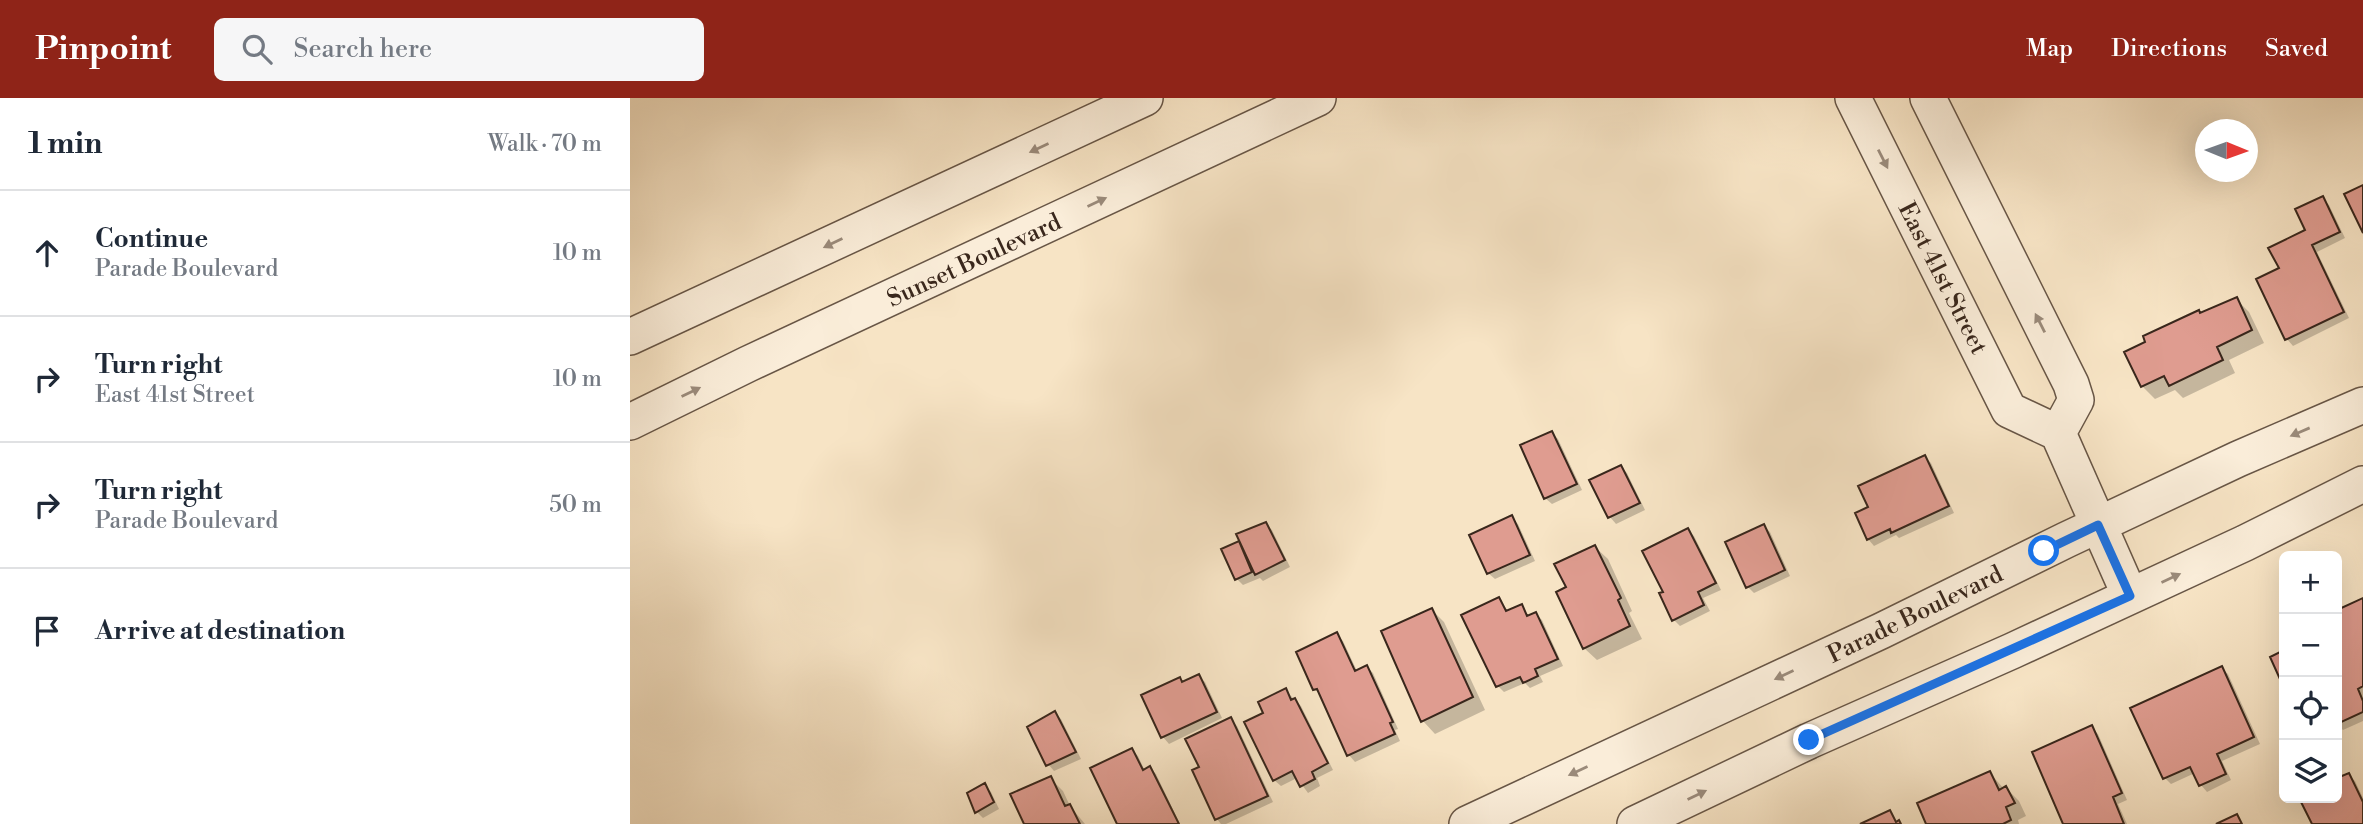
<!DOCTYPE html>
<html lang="en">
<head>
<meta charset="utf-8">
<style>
  :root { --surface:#fff; --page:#f6f6f7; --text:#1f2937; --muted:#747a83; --line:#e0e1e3; --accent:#8f2418 }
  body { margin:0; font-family:"Libre Bodoni",serif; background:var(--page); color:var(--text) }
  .controls { position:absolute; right:21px; bottom:21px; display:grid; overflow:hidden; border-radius:10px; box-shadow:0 7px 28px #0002 }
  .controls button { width:63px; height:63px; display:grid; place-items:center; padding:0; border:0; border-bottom:2px solid var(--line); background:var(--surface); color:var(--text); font:35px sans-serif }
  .compass { position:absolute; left:1565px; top:21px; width:63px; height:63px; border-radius:50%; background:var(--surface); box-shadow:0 7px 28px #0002; rotate:91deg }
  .stop { position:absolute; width:21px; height:21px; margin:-16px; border:5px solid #1a73e8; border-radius:50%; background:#fff }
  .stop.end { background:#1a73e8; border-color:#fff; box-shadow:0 2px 7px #0008 }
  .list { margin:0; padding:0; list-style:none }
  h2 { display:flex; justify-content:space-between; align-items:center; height:91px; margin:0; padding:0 28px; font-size:30px }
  h2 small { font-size:23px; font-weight:400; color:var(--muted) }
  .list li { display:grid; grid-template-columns:46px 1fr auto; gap:21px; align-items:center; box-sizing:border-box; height:126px; padding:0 28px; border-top:2px solid var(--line) }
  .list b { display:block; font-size:26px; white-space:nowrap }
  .list p { margin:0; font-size:23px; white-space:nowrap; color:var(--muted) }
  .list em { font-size:23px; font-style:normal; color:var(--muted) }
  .icon { flex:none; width:38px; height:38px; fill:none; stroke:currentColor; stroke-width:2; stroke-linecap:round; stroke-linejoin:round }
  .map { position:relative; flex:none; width:1733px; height:726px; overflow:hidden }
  header { display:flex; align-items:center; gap:42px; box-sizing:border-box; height:98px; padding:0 35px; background:var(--accent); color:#fff }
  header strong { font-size:33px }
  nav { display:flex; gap:38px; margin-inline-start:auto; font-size:24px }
  .search { width:490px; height:63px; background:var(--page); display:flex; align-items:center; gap:18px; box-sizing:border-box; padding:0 24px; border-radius:10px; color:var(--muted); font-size:26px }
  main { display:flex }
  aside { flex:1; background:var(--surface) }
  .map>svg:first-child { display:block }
</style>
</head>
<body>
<header>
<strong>Pinpoint</strong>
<div class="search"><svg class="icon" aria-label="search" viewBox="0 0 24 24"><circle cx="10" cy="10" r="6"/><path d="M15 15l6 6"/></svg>Search here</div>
<nav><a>Map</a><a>Directions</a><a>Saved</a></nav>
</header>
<main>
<aside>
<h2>1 min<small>Walk · 70 m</small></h2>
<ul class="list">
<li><svg class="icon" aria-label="ahead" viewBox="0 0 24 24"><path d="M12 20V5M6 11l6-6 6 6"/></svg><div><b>Continue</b><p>Parade Boulevard</p></div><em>10 m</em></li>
<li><svg class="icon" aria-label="right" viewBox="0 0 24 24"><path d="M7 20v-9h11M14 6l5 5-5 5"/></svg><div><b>Turn right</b><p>East 41st Street</p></div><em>10 m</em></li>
<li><svg class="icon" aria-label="right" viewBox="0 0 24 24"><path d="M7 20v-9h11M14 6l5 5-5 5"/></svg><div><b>Turn right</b><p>Parade Boulevard</p></div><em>50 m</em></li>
<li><svg class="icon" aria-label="arrive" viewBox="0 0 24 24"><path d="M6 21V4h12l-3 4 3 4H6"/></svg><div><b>Arrive at destination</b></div></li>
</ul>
</aside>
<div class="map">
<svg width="1733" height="726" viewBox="0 0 1733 726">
  <rect width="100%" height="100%" fill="#f7e4c5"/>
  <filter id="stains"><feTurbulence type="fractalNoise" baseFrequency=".00286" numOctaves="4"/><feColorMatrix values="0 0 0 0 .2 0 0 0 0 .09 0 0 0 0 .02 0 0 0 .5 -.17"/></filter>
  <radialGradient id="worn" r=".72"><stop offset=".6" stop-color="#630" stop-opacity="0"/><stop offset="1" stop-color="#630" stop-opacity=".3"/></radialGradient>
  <path fill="#0003" d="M 1692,100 L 1699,107 L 1715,140 L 1687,154 L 1719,220 L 1663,248 L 1657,241 L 1628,182 L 1651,171 L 1677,133 Z
    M 1606,201 L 1619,214 L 1634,245 L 1599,262 L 1605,275 L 1553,300 L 1545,292 L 1525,301 L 1512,288 L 1497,255 Z
    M 922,335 L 928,341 L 952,392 L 922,406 L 915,400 Z
    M 1295,359 L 1301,365 L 1324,415 L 1269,440 L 1266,437 L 1244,448 L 1238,441 L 1240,410 Z
    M 991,369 L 997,375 L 1015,412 L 986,426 L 980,419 L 962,383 Z
    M 881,419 L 888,426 L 905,463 L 865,481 L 858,475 Z
    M 636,426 L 642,432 L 660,469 L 633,483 L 630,480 L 613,487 L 607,481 L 594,452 L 611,444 Z
    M 1134,428 L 1140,434 L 1160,478 L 1124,495 L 1118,489 Z
    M 1058,432 L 1064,438 L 1091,492 L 1073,500 L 1080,513 L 1050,528 L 1044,522 L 1035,495 Z
    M 965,449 L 978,461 L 1002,513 L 999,515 L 1012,541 L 967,562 L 954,550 L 938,489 Z
    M 869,501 L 879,514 L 891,508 L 899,518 L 906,516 L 912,522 L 933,568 L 910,578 L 913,584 L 900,590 L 895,585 L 874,594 L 868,588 Z
    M 1733,502 L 1733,623 L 1713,632 L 1707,626 L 1707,514 Z
    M 802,512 L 814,524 L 855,612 L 805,636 L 793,623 Z
    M 707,537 L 713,543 L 727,573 L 737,569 L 743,575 L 768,631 L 765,632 L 770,643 L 725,664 L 719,657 L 692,597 L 684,591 Z
    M 1591,570 L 1598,576 L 1630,646 L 1592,663 L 1601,682 L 1577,694 L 1571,687 L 1565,675 L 1541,686 L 1535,680 Z
    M 568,578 L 575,584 L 592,620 L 539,646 L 533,639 L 514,598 L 550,581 L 554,585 Z
    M 655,592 L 671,608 L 703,672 L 687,680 L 690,688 L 678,695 L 667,680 L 651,688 L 644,682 L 636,615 Z
    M 425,615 L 431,621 L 451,661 L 424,673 L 418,666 Z
    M 601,622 L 607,628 L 643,704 L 596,726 L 591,726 L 587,721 L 571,670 Z
    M 1462,630 L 1468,636 L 1497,702 L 1488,706 L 1497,726 L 1435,726 Z
    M 502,652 L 508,658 L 515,673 L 520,670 L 526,676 L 550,726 L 489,726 Z
    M 1360,675 L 1374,691 L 1376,690 L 1389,703 L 1396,718 L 1388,722 L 1389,726 L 1298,726 Z
    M 1718,677 L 1725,683 L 1733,700 L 1733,726 L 1683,726 L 1671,700 L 1707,700 L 1707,682 Z
    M 420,680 L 433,693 L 440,708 L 455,726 L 396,726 Z
    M 355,687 L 361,694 L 369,711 L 353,720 L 347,714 Z"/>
  <path fill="#df9c90" stroke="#39271c" stroke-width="2" d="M 1733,87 L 1733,135 L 1714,96 Z
    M 1693,98 L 1710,134 L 1682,147 L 1714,214 L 1655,242 L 1626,181 L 1649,170 L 1638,150 L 1675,132 L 1665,111 Z
    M 1607,199 L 1622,232 L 1587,249 L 1593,262 L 1539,288 L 1534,278 L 1511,289 L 1494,254 L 1515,244 L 1513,238 L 1569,212 L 1570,215 Z
    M 922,333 L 947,386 L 914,401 L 890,347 Z
    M 1295,357 L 1319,408 L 1261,435 L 1260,431 L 1237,442 L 1225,415 L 1238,409 L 1228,388 Z
    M 991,367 L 1010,405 L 978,420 L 959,382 Z
    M 882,417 L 900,457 L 857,476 L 839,437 Z
    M 636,424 L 655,462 L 625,477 L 606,436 Z
    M 1134,426 L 1155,472 L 1116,490 L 1095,444 Z
    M 1058,430 L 1086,485 L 1068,494 L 1074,507 L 1042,523 L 1029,495 L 1033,494 L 1012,453 Z
    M 609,443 L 622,474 L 605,482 L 591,451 Z
    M 965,447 L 991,500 L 988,502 L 1000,528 L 953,551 L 926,494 L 936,489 L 924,466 Z
    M 869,499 L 876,513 L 892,506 L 897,518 L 906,514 L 928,561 L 905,571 L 908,578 L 893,585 L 890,579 L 866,589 L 831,517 Z
    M 1733,500 L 1733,588 L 1728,591 L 1733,603 L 1733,614 L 1707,626 L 1707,512 Z
    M 802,510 L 843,599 L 791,624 L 751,533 Z
    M 707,534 L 725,573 L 737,567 L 763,624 L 760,625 L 765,636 L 717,658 L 687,591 L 683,592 L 666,554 Z
    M 1654,552 L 1654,590 L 1640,559 Z
    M 1592,568 L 1624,639 L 1587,656 L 1596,676 L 1569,688 L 1560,669 L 1533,681 L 1500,610 Z
    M 569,576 L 587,614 L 531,640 L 511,597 L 550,579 L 552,584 Z
    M 656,590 L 661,602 L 665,600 L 698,665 L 682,674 L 685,681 L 670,689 L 662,673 L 643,683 L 614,624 L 633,615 L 628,604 Z
    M 425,613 L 446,654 L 416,668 L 397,629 Z
    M 601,619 L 638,698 L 585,722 L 562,672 L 569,669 L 555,641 Z
    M 1462,627 L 1492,695 L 1483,699 L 1494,726 L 1433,726 L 1402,654 Z
    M 502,650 L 513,672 L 520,668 L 549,726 L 487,726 L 460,670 Z
    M 1360,673 L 1369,692 L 1376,688 L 1385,705 L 1376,709 L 1381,722 L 1373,726 L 1296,726 L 1287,705 Z
    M 1719,675 L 1733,704 L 1733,726 L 1682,726 L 1669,700 L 1707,700 L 1707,680 Z
    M 421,678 L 435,708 L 440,706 L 450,726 L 394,726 L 380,696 Z
    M 355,685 L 364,704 L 345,715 L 337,695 Z
    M 1260,712 L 1266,724 L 1269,722 L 1271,726 L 1230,726 Z
    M 1607,716 L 1612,726 L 1586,726 Z"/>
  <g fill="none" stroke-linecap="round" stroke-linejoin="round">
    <g stroke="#685646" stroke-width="38">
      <path id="minor" d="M 1223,0 L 1379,312 L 1428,335 L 1446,302 L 1441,286 L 1298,0
        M 0,239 L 515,0
        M 0,324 L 118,266 L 688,0
        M 1428,335 L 1500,498
        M 837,726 L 1251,533 L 1436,442 L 1608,361 L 1733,307
        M 1005,726 L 1179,643 L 1382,553 L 1615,445 L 1733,386"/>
    </g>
    <use href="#minor" stroke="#faedd9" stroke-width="35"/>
  </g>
  <defs><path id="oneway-solid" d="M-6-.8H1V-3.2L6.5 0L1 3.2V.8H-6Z" transform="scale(1.75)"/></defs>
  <g fill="#9a8a7a">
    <use href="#oneway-solid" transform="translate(409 50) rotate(155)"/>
    <use href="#oneway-solid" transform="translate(1253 61) rotate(63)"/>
    <use href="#oneway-solid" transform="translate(467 104) rotate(-25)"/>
    <use href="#oneway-solid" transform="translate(203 145) rotate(154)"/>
    <use href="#oneway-solid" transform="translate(1410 225) rotate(-117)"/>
    <use href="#oneway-solid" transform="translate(61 294) rotate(-26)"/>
    <use href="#oneway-solid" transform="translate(1670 334) rotate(157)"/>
    <use href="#oneway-solid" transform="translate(1541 480) rotate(-25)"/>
    <use href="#oneway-solid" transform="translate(1154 577) rotate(155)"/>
    <use href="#oneway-solid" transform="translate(948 673) rotate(155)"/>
    <use href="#oneway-solid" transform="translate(1067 697) rotate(-26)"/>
  </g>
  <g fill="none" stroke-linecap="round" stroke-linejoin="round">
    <path stroke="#1a73e8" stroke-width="9" d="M 1179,642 L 1500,498 L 1468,427 L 1414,453"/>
  </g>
  <g text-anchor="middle" stroke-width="5" stroke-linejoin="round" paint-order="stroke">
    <g font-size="24" fill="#39271c" stroke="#faedd9">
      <text transform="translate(344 162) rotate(-25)" y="8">Sunset Boulevard</text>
      <text transform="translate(1313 180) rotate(63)" y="8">East 41st Street</text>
      <text transform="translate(1285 516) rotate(-26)" y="8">Parade Boulevard</text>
    </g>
  </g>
  <rect width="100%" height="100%" filter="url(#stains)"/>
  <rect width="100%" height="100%" fill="url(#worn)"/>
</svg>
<div class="controls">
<button>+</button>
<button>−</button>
<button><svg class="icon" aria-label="locate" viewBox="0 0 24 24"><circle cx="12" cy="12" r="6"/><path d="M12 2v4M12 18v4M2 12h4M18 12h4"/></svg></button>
<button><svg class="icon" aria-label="layers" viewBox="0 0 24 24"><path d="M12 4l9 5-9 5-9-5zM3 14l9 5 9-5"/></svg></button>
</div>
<svg class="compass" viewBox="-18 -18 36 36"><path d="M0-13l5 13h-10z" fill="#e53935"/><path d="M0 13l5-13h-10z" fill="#747a83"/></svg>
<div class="stop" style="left:1414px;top:453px"></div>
<div class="stop end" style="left:1179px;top:642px"></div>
</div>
</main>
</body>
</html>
